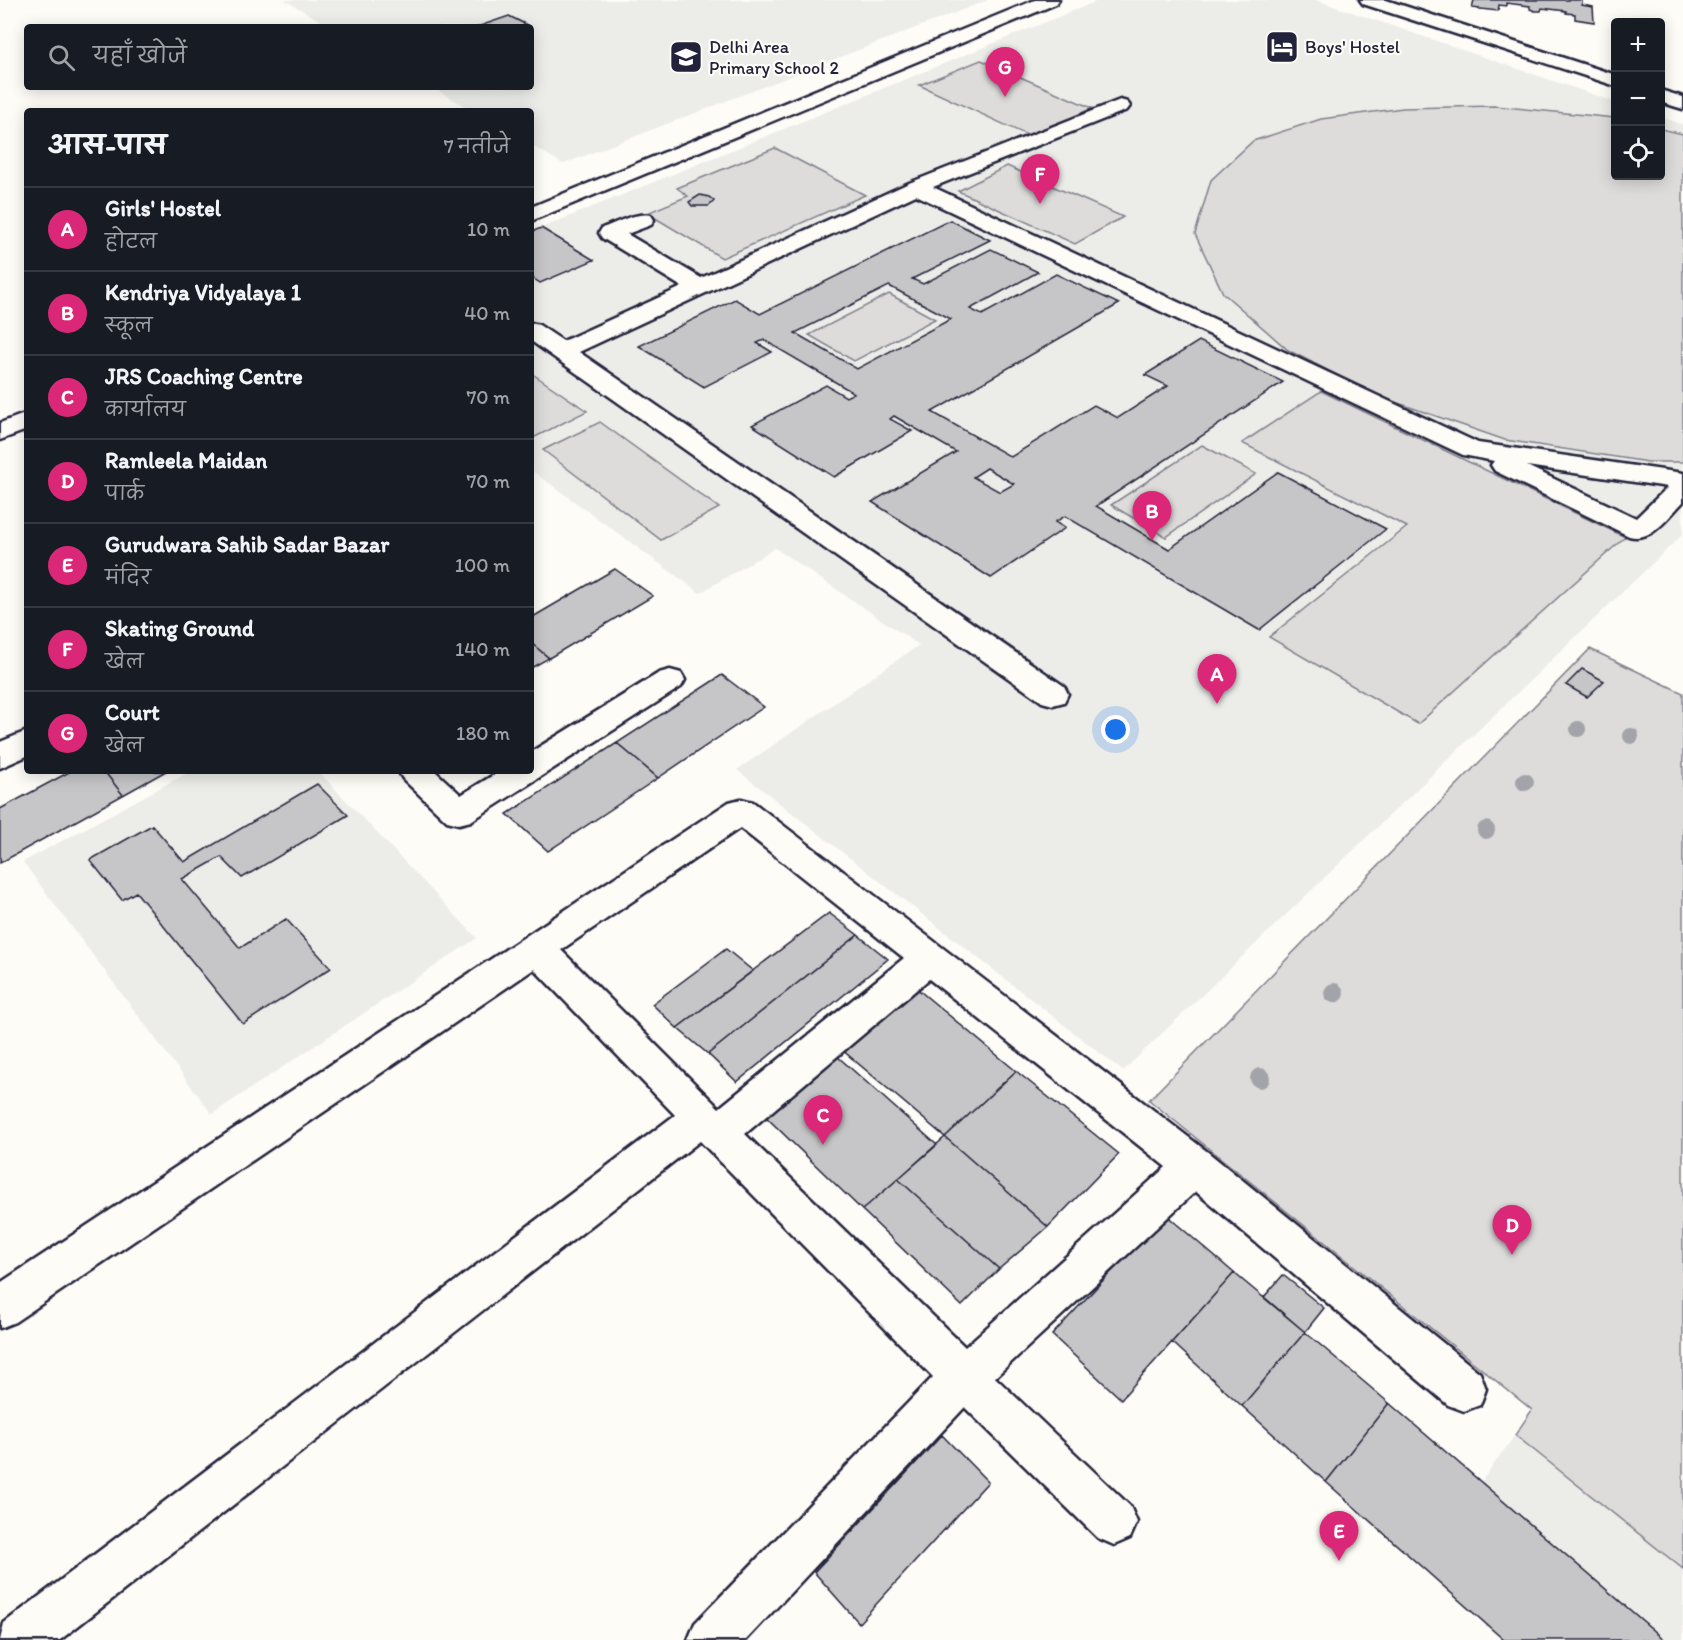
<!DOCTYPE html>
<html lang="hi">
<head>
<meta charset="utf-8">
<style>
  :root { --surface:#171b24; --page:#242831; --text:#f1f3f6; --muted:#9ea1a6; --line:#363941; --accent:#db2777 }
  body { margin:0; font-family:Itim,"Playpen Sans Deva",sans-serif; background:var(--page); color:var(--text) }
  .controls { position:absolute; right:18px; top:18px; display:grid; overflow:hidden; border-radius:6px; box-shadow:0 3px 15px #0003 }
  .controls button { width:54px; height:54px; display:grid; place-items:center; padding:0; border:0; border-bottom:2px solid var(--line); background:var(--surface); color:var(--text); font:30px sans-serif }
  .you { position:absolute; left:1116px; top:730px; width:21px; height:21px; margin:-15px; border:4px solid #fff; border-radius:50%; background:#1a73e8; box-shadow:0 0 0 9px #1a73e833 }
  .badge { display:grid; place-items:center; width:39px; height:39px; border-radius:50%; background:var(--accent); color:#fff; font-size:20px; font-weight:700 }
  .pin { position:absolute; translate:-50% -50px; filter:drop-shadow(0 2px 3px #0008) }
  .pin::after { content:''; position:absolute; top:32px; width:21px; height:18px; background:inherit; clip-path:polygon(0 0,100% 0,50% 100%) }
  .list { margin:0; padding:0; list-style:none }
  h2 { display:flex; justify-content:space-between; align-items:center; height:78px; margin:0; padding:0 24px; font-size:26px }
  h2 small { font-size:20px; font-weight:400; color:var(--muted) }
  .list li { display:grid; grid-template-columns:39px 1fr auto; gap:18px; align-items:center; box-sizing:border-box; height:84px; padding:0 24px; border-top:2px solid var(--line) }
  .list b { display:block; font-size:22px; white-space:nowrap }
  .list p { margin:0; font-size:20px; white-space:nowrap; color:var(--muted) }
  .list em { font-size:20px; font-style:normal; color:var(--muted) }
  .icon { flex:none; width:33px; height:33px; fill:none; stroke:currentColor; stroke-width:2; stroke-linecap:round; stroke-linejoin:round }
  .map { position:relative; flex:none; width:1683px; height:1640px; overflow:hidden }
  .search { position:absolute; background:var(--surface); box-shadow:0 3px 15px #0003; left:24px; top:24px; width:510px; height:66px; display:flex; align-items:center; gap:15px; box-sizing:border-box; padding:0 21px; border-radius:6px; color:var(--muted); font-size:22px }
  .panel { position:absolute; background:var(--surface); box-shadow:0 3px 15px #0003; left:24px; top:108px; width:510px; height:666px; border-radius:6px }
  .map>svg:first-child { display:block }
</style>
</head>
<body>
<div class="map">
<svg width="1683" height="1640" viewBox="0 0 1683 1640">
  <rect width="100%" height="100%" fill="#fdfcf7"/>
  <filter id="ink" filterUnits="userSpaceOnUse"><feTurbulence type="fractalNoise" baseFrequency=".0167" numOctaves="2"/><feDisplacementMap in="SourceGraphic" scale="12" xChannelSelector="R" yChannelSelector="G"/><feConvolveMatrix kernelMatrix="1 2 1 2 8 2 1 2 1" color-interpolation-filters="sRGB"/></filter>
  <g filter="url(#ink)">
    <path fill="#ecece9" d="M 285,0 L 988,0 L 563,164 L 531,145 L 531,111 L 473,111 L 432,87 L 531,87 L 531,27 L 331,27 Z
      M 1100,0 L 1316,0 L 1615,102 L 1616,176 L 1660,176 L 1661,117 L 1683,125 L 1683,534 L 1123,1071 L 737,770 L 919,645 L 775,548 L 700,593 L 531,470 L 531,277 L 540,283 L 593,260 L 541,228 Z
      M 191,771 L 318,771 L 477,938 L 212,1114 L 23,862 Z
      M 1389,1403 L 1481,1482 L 1515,1435 L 1683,1569 L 1683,1640 L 1504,1640 L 1326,1482 Z"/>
    <path fill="#dddcdb" stroke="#807f8b" stroke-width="1.5" d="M 981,60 L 1092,108 L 1031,137 L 919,85 Z
      M 1495,106 L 1615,118 L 1616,176 L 1660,176 L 1661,129 L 1683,134 L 1683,462 L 1648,462 L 1505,440 L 1378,396 L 1288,350 L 1223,293 L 1195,234 L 1211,180 L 1253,141 L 1321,119 L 1403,108 Z
      M 775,148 L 865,195 L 722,258 L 647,213 L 688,196 L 677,188 Z
      M 1007,166 L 1123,217 L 1075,244 L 958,191 Z
      M 889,294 L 935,319 L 854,361 L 809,335 Z
      M 531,373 L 587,411 L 531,439 Z
      M 1321,391 L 1625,537 L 1418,724 L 1269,637 L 1407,527 L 1242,443 Z
      M 600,422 L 719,508 L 661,540 L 543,450 Z
      M 1202,445 L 1256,474 L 1166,537 L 1111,505 Z
      M 1590,649 L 1683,693 L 1683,1569 L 1515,1435 L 1532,1410 L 1149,1100 Z"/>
    <path fill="#c6c6c8" stroke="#22223b" stroke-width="1.5" fill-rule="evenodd" d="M 1474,0 L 1582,0 L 1582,5 L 1593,7 L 1594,22 L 1575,19 L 1575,14 L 1566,13 L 1566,11 L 1542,8 L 1541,11 L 1535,11 L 1530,9 L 1530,6 L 1506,3 L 1506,6 L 1499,5 L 1498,11 L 1472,8 Z
      M 509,16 L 531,27 L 477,27 Z
      M 700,195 L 709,197 L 714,201 L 709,206 L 692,206 L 689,202 Z
      M 950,220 L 990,240 L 912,279 L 923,284 L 991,249 L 1038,272 L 970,309 L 982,315 L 1056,274 L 1119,304 L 932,412 L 1011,457 L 1094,405 L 1118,418 L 1168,386 L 1145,375 L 1199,341 L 1283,382 L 1096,506 L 1169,549 L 1278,472 L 1386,529 L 1259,630 L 1065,516 L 1055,522 L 1065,528 L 991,578 L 872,502 L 956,452 L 894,416 L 890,419 L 912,431 L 834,477 L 752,425 L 826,385 L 846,397 L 854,393 L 764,340 L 757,343 L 772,352 L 704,387 L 639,346 L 735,299 L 760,314 ZM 889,286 L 951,319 L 857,369 L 795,333 ZM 987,468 L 1014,484 L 1000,492 L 973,477 Z
      M 541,228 L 594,260 L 540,283 L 531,277 L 531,232 Z
      M 615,569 L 653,596 L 549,658 L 531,643 L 531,618 Z
      M 531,643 L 549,658 L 531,668 Z
      M 1582,669 L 1604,681 L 1587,697 L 1566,685 Z
      M 722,675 L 764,707 L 658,778 L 617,743 Z
      M 617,743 L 658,778 L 548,851 L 507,814 Z
      M 71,771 L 104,771 L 123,795 L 0,863 L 0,809 Z
      M 104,771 L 166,771 L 123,795 Z
      M 317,784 L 348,815 L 242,878 L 221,857 L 182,879 L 240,948 L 286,919 L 331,968 L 243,1024 L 136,892 L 122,900 L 90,860 L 152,825 L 184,862 Z
      M 829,913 L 858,935 L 708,1054 L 677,1028 Z
      M 858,935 L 888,959 L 737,1082 L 708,1054 Z
      M 726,949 L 753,971 L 677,1028 L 652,1004 Z
      M 915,987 L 1016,1071 L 945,1137 L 841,1049 Z
      M 837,1056 L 937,1145 L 862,1210 L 764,1115 Z
      M 1016,1071 L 1119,1154 L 1048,1227 L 945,1137 Z
      M 945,1137 L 1048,1227 L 999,1269 L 898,1179 Z
      M 898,1179 L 999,1269 L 962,1306 L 862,1210 Z
      M 1165,1214 L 1234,1273 L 1121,1399 L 1052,1335 Z
      M 1234,1273 L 1305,1332 L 1242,1406 L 1172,1342 Z
      M 1283,1275 L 1324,1308 L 1305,1332 L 1264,1297 Z
      M 1305,1332 L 1389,1403 L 1326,1482 L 1242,1406 Z
      M 1389,1403 L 1665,1640 L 1504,1640 L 1326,1482 Z
      M 942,1435 L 988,1482 L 859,1623 L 814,1572 Z"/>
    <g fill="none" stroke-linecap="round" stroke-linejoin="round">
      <g stroke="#22223b" stroke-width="5">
        <path id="lane" d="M 1120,100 L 1127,102 L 1130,106 L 1127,110 L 933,187 L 1478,443 L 1683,473 L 1683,502 C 1668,517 1653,542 1629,536 L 1495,471 L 1491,465 L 1494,461 L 1463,455 L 916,195 L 579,352 L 1064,686 L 1068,694 L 1064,702 L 1053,705 L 1042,702 L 531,341 L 531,323 L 539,325 L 563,341 L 682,287 L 602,238 L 599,233 L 602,228 C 617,223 635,212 651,215 L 654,220 L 651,225 L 627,234 L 701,278 L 909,183 ZM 1527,466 L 1668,487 L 1636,518 Z
          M 27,731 L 27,756 L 0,768 L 0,742 Z
          M 1195,1148 L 1209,1153 L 1480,1373 L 1486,1389 L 1480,1405 L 1464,1411 L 1448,1405 L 1181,1179 L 1175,1166 L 1181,1153 Z
          M 964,1355 L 979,1362 L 1130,1506 L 1137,1522 L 1130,1538 L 1114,1545 L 1098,1538 L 949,1392 L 942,1377 L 949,1362 Z"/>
      </g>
      <g stroke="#22223b" stroke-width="5">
        <path id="street" d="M 1035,0 L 1059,0 L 1056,4 L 531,221 L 531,207 Z
          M 1360,0 L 1386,0 L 1616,75 L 1616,86 L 1363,4 Z
          M 1660,90 L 1683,97 L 1683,109 L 1660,102 Z
          M 27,413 L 27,430 L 0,440 L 0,423 Z
          M 670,670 L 681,673 L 685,680 L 681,687 L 471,821 L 459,824 L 447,821 L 403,779 L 398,771 L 435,771 L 461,795 L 500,771 L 531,771 L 531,752 L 659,673 Z
          M 741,799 L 753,802 L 1209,1153 L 1215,1166 L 1209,1179 L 979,1392 L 746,1640 L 688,1640 L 695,1623 L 933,1377 L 700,1141 L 60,1640 L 0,1640 L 4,1623 L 675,1115 L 534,969 L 15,1322 L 0,1328 L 0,1283 L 729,802 ZM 740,828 L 904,958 L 719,1108 L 561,950 ZM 929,979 L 1166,1167 L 965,1347 L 745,1134 Z"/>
      </g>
      <use href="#lane" fill="#fdfcf7" fill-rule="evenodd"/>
      <use href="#street" fill="#fdfcf7" fill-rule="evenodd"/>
    </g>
    <g fill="#a3a3aa">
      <circle cx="1578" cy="729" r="8"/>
      <circle cx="1631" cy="736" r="8"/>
      <circle cx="1525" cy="782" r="9"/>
      <circle cx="1486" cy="830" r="9"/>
      <circle cx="1334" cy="993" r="10"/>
      <circle cx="1260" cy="1078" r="10"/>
    </g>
  </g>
  <defs>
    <g id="hotel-square" transform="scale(1.725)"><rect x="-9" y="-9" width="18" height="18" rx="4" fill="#22223b" stroke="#fdfcf7"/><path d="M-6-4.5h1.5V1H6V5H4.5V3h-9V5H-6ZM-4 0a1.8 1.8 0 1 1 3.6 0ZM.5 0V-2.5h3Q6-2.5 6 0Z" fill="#fff"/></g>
    <g id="school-square" transform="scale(1.725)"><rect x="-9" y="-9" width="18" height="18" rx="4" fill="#22223b" stroke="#fdfcf7"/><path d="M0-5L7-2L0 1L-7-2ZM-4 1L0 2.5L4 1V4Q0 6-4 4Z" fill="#fff"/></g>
  </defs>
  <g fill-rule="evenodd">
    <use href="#hotel-square" x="1282" y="47"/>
    <use href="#school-square" x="686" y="57"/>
  </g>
  <g text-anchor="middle" stroke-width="4.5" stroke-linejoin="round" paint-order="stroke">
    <g font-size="18" fill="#22223b" stroke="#fdfcf7" text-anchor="start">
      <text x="709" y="53">Delhi Area<tspan x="709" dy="21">Primary School 2</tspan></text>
      <text x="1305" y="53">Boys' Hostel</text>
    </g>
  </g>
</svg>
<div class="controls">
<button>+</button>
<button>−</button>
<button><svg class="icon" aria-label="locate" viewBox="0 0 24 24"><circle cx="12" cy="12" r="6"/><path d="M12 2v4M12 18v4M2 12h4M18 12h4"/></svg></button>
</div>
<div class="you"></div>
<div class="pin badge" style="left:1217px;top:704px">A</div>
<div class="pin badge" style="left:1152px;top:541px">B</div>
<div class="pin badge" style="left:823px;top:1145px">C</div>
<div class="pin badge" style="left:1512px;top:1255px">D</div>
<div class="pin badge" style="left:1339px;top:1561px">E</div>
<div class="pin badge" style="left:1040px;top:204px">F</div>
<div class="pin badge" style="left:1005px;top:97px">G</div>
<div class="search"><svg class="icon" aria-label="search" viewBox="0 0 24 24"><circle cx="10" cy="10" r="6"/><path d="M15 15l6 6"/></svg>यहाँ खोजें</div>
<section class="panel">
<h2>आस-पास<small>7 नतीजे</small></h2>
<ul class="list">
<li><span class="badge">A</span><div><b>Girls' Hostel</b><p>होटल</p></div><em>10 m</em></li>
<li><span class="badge">B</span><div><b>Kendriya Vidyalaya 1</b><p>स्कूल</p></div><em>40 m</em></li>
<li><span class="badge">C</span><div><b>JRS Coaching Centre</b><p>कार्यालय</p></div><em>70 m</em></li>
<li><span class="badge">D</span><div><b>Ramleela Maidan</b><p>पार्क</p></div><em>70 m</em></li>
<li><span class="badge">E</span><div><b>Gurudwara Sahib Sadar Bazar</b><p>मंदिर</p></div><em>100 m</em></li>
<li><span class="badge">F</span><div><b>Skating Ground</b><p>खेल</p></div><em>140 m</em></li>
<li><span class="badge">G</span><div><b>Court</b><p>खेल</p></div><em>180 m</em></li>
</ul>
</section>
</div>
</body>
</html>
